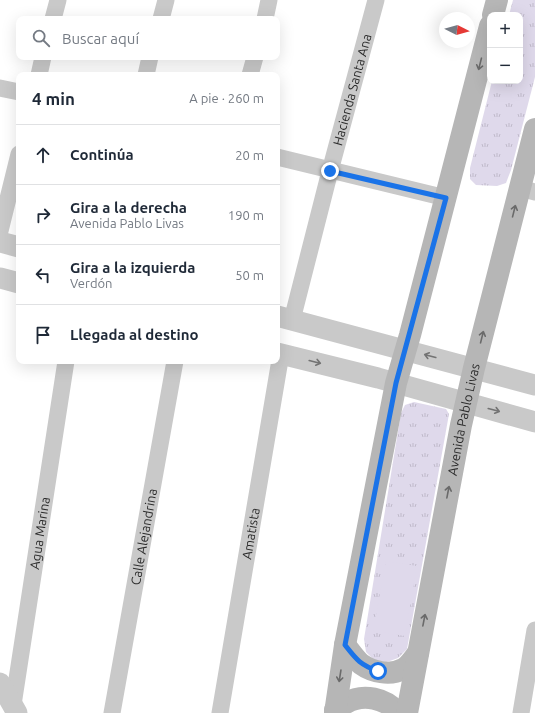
<!DOCTYPE html>
<html lang="es">
<head>
<meta charset="utf-8">
<style>
  :root { --surface:#fff; --page:#f2f2f3; --text:#1f2937; --muted:#747a83; --line:#e0e1e3 }
  body { margin:0; font-family:Ubuntu,sans-serif; background:var(--page); color:var(--text) }
  .controls { position:absolute; right:12px; top:12px; display:grid; overflow:hidden; border-radius:8px; box-shadow:0 4px 16px #0002 }
  .controls button { width:36px; height:36px; display:grid; place-items:center; padding:0; border:0; border-bottom:1px solid var(--line); background:var(--surface); color:var(--text); font:20px sans-serif }
  .compass { position:absolute; left:439px; top:12px; width:36px; height:36px; border-radius:50%; background:var(--surface); box-shadow:0 4px 16px #0002; rotate:96deg }
  .stop { position:absolute; width:12px; height:12px; margin:-9px; border:3px solid #1a73e8; border-radius:50%; background:#fff }
  .stop.end { background:#1a73e8; border-color:#fff; box-shadow:0 1px 4px #0008 }
  .list { margin:0; padding:0; list-style:none }
  h2 { display:flex; justify-content:space-between; align-items:center; height:52px; margin:0; padding:0 16px; font-size:17px }
  h2 small { font-size:13px; font-weight:400; color:var(--muted) }
  .list li { display:grid; grid-template-columns:26px 1fr auto; gap:12px; align-items:center; box-sizing:border-box; height:60px; padding:0 16px; border-top:1px solid var(--line) }
  .list b { display:block; font-size:15px; white-space:nowrap }
  .list p { margin:0; font-size:13px; white-space:nowrap; color:var(--muted) }
  .list em { font-size:13px; font-style:normal; color:var(--muted) }
  .icon { flex:none; width:22px; height:22px; fill:none; stroke:currentColor; stroke-width:2; stroke-linecap:round; stroke-linejoin:round }
  .map { position:relative; flex:none; width:535px; height:713px; overflow:hidden }
  .search { position:absolute; background:var(--surface); box-shadow:0 4px 16px #0002; left:16px; top:16px; width:264px; height:44px; display:flex; align-items:center; gap:10px; box-sizing:border-box; padding:0 14px; border-radius:8px; color:var(--muted); font-size:15px }
  .panel { position:absolute; background:var(--surface); box-shadow:0 4px 16px #0002; left:16px; top:72px; width:264px; height:292px; border-radius:8px }
  .map>svg:first-child { display:block }
</style>
</head>
<body>
<div class="map">
<svg width="535" height="713" viewBox="0 0 535 713">
  <defs>
    <pattern id="grass-tufts" width="24" height="20" patternUnits="userSpaceOnUse"><rect width="24" height="20" fill="#dfd9eb"/><path d="M3 7l-1-3M5 7V3M7 7l1-3M15 17l-1-3M17 17v-4M19 17l1-3" fill="none" stroke="#c0baca"/></pattern>
  </defs>
  <rect width="100%" height="100%" fill="#fff"/>
  <path fill="url(#grass-tufts)" d="M 513,0 L 535,0 L 535,77 L 511,170 L 506,183 L 497,186 L 476,185 L 470,179 L 470,168 L 492,81 L 520,81 L 520,15 L 509,15 Z
    M 414,402 L 446,409 L 449,414 L 407,649 L 398,658 L 387,662 L 375,661 L 366,652 L 364,639 L 401,413 L 405,405 Z"/>
  <path fill="#dfd9eb" d="M 386,561 L 417,566 L 405,636 L 373,631 Z"/>
  <g fill="none" stroke-linecap="round" stroke-linejoin="round">
    <g stroke="#c9c9c9" stroke-width="17">
      <path d="M 53,19 L 58,0"/>
      <path d="M 161,19 L 166,0"/>
      <path d="M 265,19 L 269,0"/>
      <path d="M 39,75 L 43,57"/>
      <path d="M 146,75 L 150,57"/>
      <path d="M 250,75 L 255,57"/>
      <path d="M 0,88 L 19,92"/>
      <path d="M 277,157 L 446,198"/>
      <path d="M 520,188 L 535,192"/>
      <path d="M 0,231 L 19,154"/>
      <path id="s1" d="M 292,320 L 330,171 L 376,0"/>
      <path id="s2" d="M 13,705 L 66,361"/>
      <path id="s3" d="M 112,713 L 175,361"/>
      <path id="s4" d="M 220,713 L 281,354"/>
      <path d="M 521,713 L 535,630"/>
    </g>
    <path stroke="#c9c9c9" stroke-width="21" d="M 0,242 L 19,247
      M 0,278 L 19,283
      M 277,316 L 535,385
      M 277,353 L 378,378 L 535,422
      M 0,683 L 17,713"/>
    <g stroke="#b6b6b6" stroke-width="22">
      <path d="M 493,15 L 497,0"/>
      <path d="M 345,645 C 350,651 355,659 361,664 C 372,672 390,676 403,669 C 409,666 413,659 418,653"/>
      <path d="M 335,710 C 339,708 342,705 346,703 C 363,693 386,698 398,713"/>
      <path d="M 335,713 L 345,645 L 396,383 L 410,335 L 490,26"/>
      <path id="s5" d="M 407,713 L 461,425 L 474,368 L 535,129"/>
    </g>
  </g>
  <defs><path id="oneway-shaft" d="M-6 0H5M1.5-3L5.5 0L1.5 3" fill="none" stroke-width="1.6" stroke-linecap="round" stroke-linejoin="round"/></defs>
  <g stroke="#6a6a6a">
    <use href="#oneway-shaft" transform="translate(480 64) rotate(104)"/>
    <use href="#oneway-shaft" transform="translate(514 211) rotate(-76)"/>
    <use href="#oneway-shaft" transform="translate(482 337) rotate(-76)"/>
    <use href="#oneway-shaft" transform="translate(448 492) rotate(-79)"/>
    <use href="#oneway-shaft" transform="translate(424 620) rotate(-79)"/>
    <use href="#oneway-shaft" transform="translate(340 676) rotate(99)"/>
  </g>
  <g stroke="#737373">
    <use href="#oneway-shaft" transform="translate(430 356) rotate(-165)"/>
    <use href="#oneway-shaft" transform="translate(315 362) rotate(14)"/>
    <use href="#oneway-shaft" transform="translate(494 410) rotate(15)"/>
  </g>
  <g fill="none" stroke-linecap="round" stroke-linejoin="round">
    <path stroke="#1a73e8" stroke-width="5" d="M 330,171 L 446,198 L 396,383 L 345,645 C 356,659 360,665 378,671"/>
  </g>
  <g text-anchor="middle" stroke-width="4" stroke-linejoin="round" paint-order="stroke">
    <g font-size="13" fill="#2c2c2c" stroke="#fff">
      <text dy="5" stroke="none"><textPath href="#s1" startOffset="238">Hacienda Santa Ana</textPath></text>
      <text dy="5" stroke="none"><textPath href="#s5" startOffset="299">Avenida Pablo Livas</textPath></text>
      <text dy="5" stroke="none"><textPath href="#s2" startOffset="174">Agua Marina</textPath></text>
      <text dy="5" stroke="none"><textPath href="#s4" startOffset="182">Amatista</textPath></text>
      <text dy="5" stroke="none"><textPath href="#s3" startOffset="179">Calle Alejandrina</textPath></text>
    </g>
  </g>
</svg>
<div class="controls">
<button>+</button>
<button>−</button>
</div>
<svg class="compass" viewBox="-18 -18 36 36"><path d="M0-13l5 13h-10z" fill="#e53935"/><path d="M0 13l5-13h-10z" fill="#747a83"/></svg>
<div class="stop" style="left:378px;top:671px"></div>
<div class="stop end" style="left:330px;top:171px"></div>
<div class="search"><svg class="icon" aria-label="search" viewBox="0 0 24 24"><circle cx="10" cy="10" r="6"/><path d="M15 15l6 6"/></svg>Buscar aquí</div>
<section class="panel">
<h2>4 min<small>A pie · 260 m</small></h2>
<ul class="list">
<li><svg class="icon" aria-label="ahead" viewBox="0 0 24 24"><path d="M12 20V5M6 11l6-6 6 6"/></svg><div><b>Continúa</b></div><em>20 m</em></li>
<li><svg class="icon" aria-label="right" viewBox="0 0 24 24"><path d="M7 20v-9h11M14 6l5 5-5 5"/></svg><div><b>Gira a la derecha</b><p>Avenida Pablo Livas</p></div><em>190 m</em></li>
<li><svg class="icon" aria-label="left" viewBox="0 0 24 24"><path d="M17 20v-9H6M10 6l-5 5 5 5"/></svg><div><b>Gira a la izquierda</b><p>Verdón</p></div><em>50 m</em></li>
<li><svg class="icon" aria-label="arrive" viewBox="0 0 24 24"><path d="M6 21V4h12l-3 4 3 4H6"/></svg><div><b>Llegada al destino</b></div></li>
</ul>
</section>
</div>
</body>
</html>
